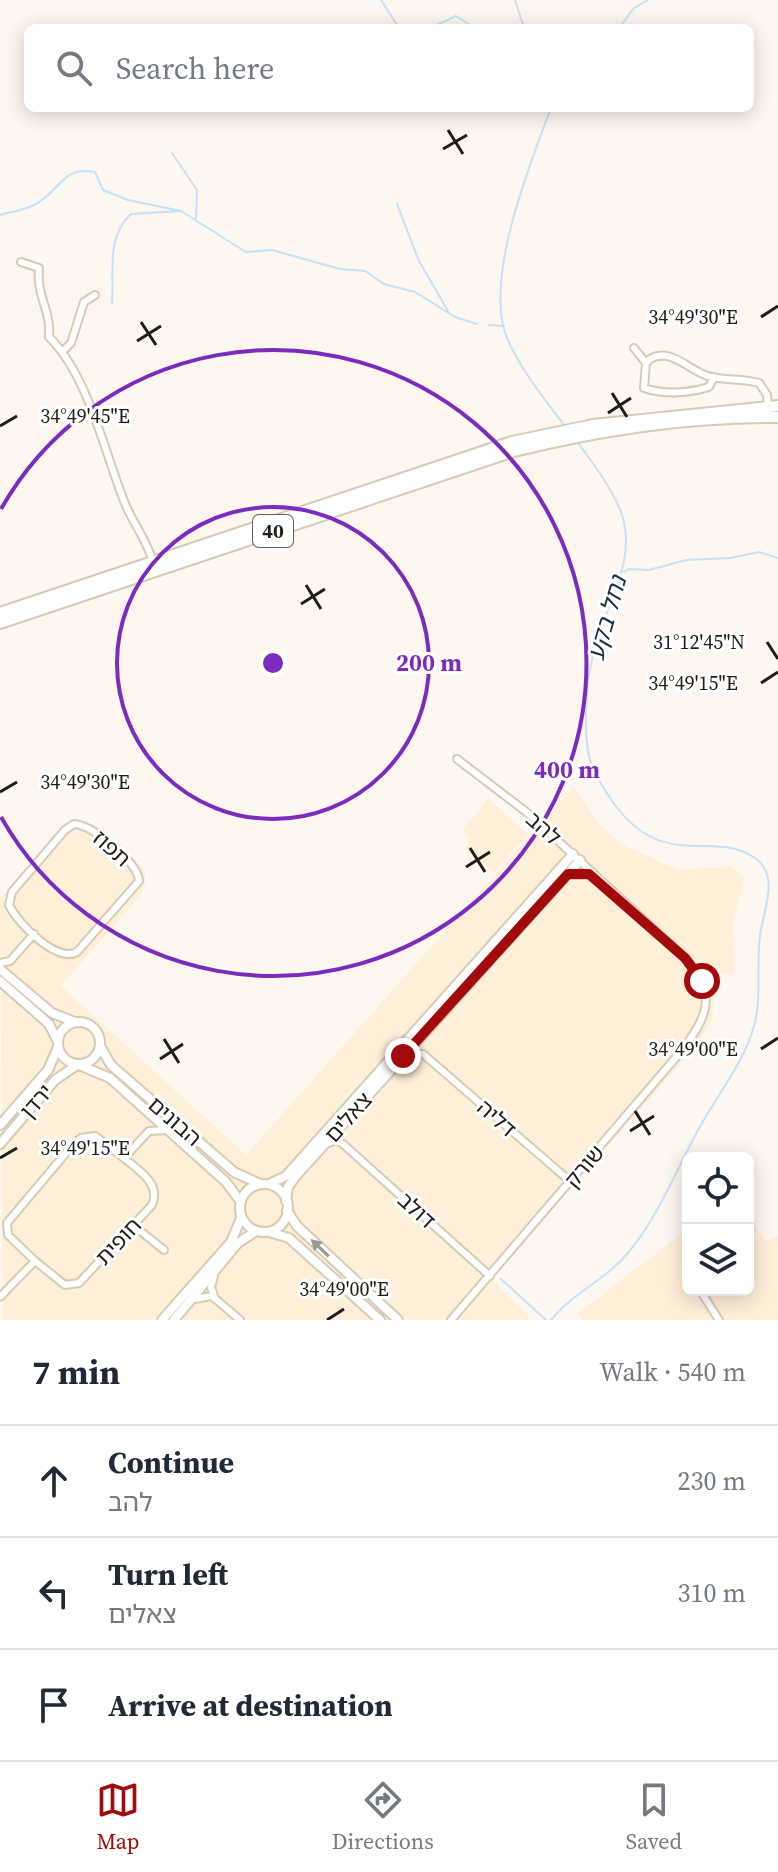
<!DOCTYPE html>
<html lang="en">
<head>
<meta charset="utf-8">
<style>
  :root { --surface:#fff; --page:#f6f6f7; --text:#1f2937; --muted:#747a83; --line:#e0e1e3; --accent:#a30a0c }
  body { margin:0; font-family:"Source Serif 4","Noto Sans Hebrew",serif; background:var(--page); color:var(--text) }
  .controls { position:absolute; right:24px; bottom:24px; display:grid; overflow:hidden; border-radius:12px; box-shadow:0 4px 20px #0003 }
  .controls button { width:72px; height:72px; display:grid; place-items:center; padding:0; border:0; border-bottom:2px solid var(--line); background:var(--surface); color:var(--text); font:40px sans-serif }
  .stop { position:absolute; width:24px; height:24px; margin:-18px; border:6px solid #a30a0c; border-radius:50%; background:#fff }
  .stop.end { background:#a30a0c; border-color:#fff; box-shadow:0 2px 8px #0008 }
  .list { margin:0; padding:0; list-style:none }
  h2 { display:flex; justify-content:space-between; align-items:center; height:104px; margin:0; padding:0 32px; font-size:34px }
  h2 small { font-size:26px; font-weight:400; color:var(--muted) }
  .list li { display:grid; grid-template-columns:52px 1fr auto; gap:24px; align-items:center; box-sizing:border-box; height:112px; padding:0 32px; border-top:2px solid var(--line) }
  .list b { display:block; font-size:30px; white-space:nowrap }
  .list p { margin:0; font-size:26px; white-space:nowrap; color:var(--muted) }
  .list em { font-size:26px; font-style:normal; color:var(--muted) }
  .icon { flex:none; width:44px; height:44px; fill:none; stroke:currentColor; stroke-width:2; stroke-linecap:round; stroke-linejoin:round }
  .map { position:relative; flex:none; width:778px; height:1320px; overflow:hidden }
  .search { position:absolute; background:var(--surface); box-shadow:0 4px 20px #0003; left:24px; right:24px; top:24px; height:88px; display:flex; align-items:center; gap:20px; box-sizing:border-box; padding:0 28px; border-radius:12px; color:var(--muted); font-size:30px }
  .sheet { height:440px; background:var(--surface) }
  nav { display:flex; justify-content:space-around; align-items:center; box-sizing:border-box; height:112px; border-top:2px solid var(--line); background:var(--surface); font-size:22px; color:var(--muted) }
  nav a { display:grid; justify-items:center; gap:4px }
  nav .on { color:var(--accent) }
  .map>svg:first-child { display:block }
</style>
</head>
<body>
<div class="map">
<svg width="778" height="1320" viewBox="0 0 778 1320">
  <rect width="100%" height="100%" fill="#fdf7ef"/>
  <path fill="#feefd9" d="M 574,786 L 595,820 L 619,843 L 678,870 L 732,867 L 744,878 L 733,923 L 735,972 L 732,976 L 705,967 L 714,991 L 712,1020 L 696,1046 L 491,1279 L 528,1315 L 528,1320 L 3,1320 L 0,899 L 69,821 L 97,828 L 145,870 L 145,883 L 141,895 L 61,986 L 246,1155 Z
    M 488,799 L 528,834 L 494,872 L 467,849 L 469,836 L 462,830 Z
    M 748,1215 L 765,1242 L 778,1235 L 778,1320 L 582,1320 L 578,1313 L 688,1229 L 688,1290 L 748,1290 Z"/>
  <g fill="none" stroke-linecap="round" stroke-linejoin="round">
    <path stroke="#c5e1f9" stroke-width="2" d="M 381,0 L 399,28
      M 515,0 L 524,28
      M 430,28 L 456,16 L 475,28
      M 619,28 L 634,8 L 648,0
      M 551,108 C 530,164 483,280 507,338 C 520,369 544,398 564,425
      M 172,153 L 197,190 L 196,219
      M 397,204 L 419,261 L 448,311
      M 0,215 C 14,211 31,209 42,200 C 62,185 66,166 95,172 L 103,190 L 128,200 L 181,211
      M 112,303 C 114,273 106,236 131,214 L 181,211 L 246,252 L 272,250 L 340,269 L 365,271 L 384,284 L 415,292 L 455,317 L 477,324
      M 489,325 L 504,326
      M 624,572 L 629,569 L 649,570 L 686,560 L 730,558 L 759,552 L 778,558
      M 501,1279 L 546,1320
      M 551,1320 C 572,1293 606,1280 628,1253 C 658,1217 675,1173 697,1132 C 715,1098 744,1063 754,1026 C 762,997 756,965 760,936 C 763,911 778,882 760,862 C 718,825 667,875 615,805 C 604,790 592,771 588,752 C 583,718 587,669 598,637 C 610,599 636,558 622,515 C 614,491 593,463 578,443"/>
    <g stroke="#d8cbb6" stroke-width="10">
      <path id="minor" d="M 21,262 L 39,268 C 36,297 51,308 49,337 C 89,376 105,455 126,506 C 135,526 147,541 153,562
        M 634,348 L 646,363
        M 63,351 L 71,343 L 84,302 L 95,295
        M 714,377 L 709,387 C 690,393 664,395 644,388 L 646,363 L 650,359 C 671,347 688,370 708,376 C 725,381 742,378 759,383 L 767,395 L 768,408
        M 74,824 C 92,824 139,863 139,881 L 77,952 C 57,963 18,924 9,905 L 12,892 L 65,830 Z
        M 0,963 L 10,961 L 34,934
        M 407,1054 L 423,1054 L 571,1182
        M 326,1144 L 336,1140 L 343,1144 L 490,1276
        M 133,1225 L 164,1250
        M 35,1261 L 65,1285 L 79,1283 L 152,1205 C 161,1183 139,1171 124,1158 L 149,1131 L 167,1130
        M 214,1276 L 211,1287 L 215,1299
        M 700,1290 L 719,1320
        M 0,1297 L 35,1261 L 8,1235 L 7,1223 L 71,1147 L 81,1138 L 95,1136 L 124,1158
        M 194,1299 L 212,1296 L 240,1320
        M 451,1320 L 678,1055 C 706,1021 720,994 685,958 L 529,814 L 457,759"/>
    </g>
    <g stroke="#d8cbb6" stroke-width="12">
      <path id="tertiary" d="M 568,874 L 589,874
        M 0,969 L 52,1013 L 75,1022
        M 0,981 L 49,1024 L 57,1040
        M58 1043a21 21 0 1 1 42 0a21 21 0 1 1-42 0Z
        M 100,1046 L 111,1065 L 234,1172 L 260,1184
        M 79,1065 L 110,1078 L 226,1182 L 240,1201
        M 0,1125 L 48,1070 L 58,1047
        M 0,1144 L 55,1080 L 77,1065
        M 269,1184 L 286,1176 L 573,854
        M240 1208a24 24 0 1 1 48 0a24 24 0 1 1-48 0Z
        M 286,1201 L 288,1187 L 295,1177 L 580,860
        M 287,1211 L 297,1226 L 398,1320
        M 269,1232 L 289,1238 L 380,1320
        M 162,1320 L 231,1242 L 241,1218
        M 174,1320 L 238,1243 L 256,1231"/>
    </g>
    <g stroke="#d8cbb6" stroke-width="14">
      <path id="trunk" d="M 0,613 L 512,442 L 593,425 L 778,406
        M 0,623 L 514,451 C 599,430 690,416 778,417"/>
    </g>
    <use href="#minor" stroke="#fff" stroke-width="6"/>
    <use href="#tertiary" stroke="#fff" stroke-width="8"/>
    <use href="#trunk" stroke="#fff" stroke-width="10"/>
  </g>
  <defs><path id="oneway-solid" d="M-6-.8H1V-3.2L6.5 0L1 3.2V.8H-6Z" transform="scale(2)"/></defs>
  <use fill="#9b9996" href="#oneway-solid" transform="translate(320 1248) rotate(-136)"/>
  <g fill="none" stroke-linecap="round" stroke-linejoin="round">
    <path stroke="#a30a0c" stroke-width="10" d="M 403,1056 L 568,874 L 589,874 L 685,958 L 702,981"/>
  </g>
  <path fill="none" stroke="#211c15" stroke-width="3" d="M 448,130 L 463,154M 443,149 L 467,135M 761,317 L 778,306M 141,322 L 156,345M 137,341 L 161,326M 612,393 L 627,417M 608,413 L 631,398M 0,426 L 17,416M 306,585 L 321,609M 301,604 L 325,589M 767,642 L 778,659M 761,683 L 778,672M 0,792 L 17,782M 470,848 L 485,872M 466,867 L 490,852M 164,1039 L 179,1063M 761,1049 L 778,1038M 160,1059 L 183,1044M 635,1111 L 650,1135M 630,1131 L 654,1116M 0,1158 L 17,1148M 327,1320 L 344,1309"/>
  <g fill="none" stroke="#7b2cbf" stroke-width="4">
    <circle cx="273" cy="663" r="156"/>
    <path d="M1 509A313 313 0 1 1 1 817"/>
  </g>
  <g text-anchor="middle" stroke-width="6" stroke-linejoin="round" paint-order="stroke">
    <rect fill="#fff" stroke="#64605b" stroke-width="2" x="253" y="515" width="40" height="32" rx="6"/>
    <g font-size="20" font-weight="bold" fill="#211c15">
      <text x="273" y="538">40</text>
    </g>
    <g font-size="22" fill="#211c15" stroke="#fff">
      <text transform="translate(544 828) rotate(41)" y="8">להב</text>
      <text transform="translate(112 848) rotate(42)" y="8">תפוז</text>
      <text transform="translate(36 1101) rotate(-49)" y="8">ירדן</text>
      <text transform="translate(348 1117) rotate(-48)" y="8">צאלים</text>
      <text transform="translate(497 1118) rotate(41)" y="8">דליה</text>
      <text transform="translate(175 1121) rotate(41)" y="8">הבונים</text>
      <text transform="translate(584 1166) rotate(-50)" y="8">שורק</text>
      <text transform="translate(417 1210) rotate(42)" y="8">דולב</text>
      <text transform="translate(118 1241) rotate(-47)" y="8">חופית</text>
    </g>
    <g font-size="24" font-style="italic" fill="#103048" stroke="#fff">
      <text transform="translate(607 618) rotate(-74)" y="8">נחל בקע</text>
    </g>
  </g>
  <g font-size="20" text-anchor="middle" fill="#211c15" stroke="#fff" stroke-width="6" stroke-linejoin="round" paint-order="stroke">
    <text x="693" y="324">34°49'30"E</text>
    <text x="85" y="423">34°49'45"E</text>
    <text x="699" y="649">31°12'45"N</text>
    <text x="693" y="690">34°49'15"E</text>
    <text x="85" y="789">34°49'30"E</text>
    <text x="693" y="1056">34°49'00"E</text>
    <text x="85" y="1155">34°49'15"E</text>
    <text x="344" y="1296">34°49'00"E</text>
  </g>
  <circle cx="273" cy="663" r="12" fill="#7b2cbf" stroke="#fff" stroke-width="4"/>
  <g font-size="24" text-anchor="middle" font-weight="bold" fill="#7b2cbf" stroke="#fff" stroke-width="6" stroke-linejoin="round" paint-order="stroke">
    <text x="429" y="671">200 m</text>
    <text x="567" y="778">400 m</text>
  </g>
</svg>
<div class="controls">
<button><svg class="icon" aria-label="locate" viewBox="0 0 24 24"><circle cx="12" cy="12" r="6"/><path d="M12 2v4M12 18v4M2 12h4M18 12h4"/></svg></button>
<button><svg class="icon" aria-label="layers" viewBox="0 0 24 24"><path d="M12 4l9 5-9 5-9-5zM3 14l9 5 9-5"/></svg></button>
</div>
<div class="stop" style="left:702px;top:981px"></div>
<div class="stop end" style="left:403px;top:1056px"></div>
<div class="search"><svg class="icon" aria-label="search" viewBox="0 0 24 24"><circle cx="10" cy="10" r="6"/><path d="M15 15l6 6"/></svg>Search here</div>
</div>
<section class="sheet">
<h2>7 min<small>Walk · 540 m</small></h2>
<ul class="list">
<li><svg class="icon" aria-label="ahead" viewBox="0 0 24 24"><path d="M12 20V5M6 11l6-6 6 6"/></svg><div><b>Continue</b><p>להב</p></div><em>230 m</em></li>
<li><svg class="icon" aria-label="left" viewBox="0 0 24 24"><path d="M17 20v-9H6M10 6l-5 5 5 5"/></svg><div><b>Turn left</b><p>צאלים</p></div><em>310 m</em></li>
<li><svg class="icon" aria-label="arrive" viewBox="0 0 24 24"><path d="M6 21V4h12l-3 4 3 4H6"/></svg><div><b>Arrive at destination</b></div></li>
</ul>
</section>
<nav>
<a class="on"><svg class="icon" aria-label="map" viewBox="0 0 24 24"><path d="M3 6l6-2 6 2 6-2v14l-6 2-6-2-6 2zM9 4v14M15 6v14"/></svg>Map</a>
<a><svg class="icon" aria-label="directions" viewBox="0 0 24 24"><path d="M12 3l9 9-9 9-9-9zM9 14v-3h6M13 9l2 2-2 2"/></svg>Directions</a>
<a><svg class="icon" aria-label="saved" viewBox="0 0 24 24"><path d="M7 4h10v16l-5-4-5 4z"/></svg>Saved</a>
</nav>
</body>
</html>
